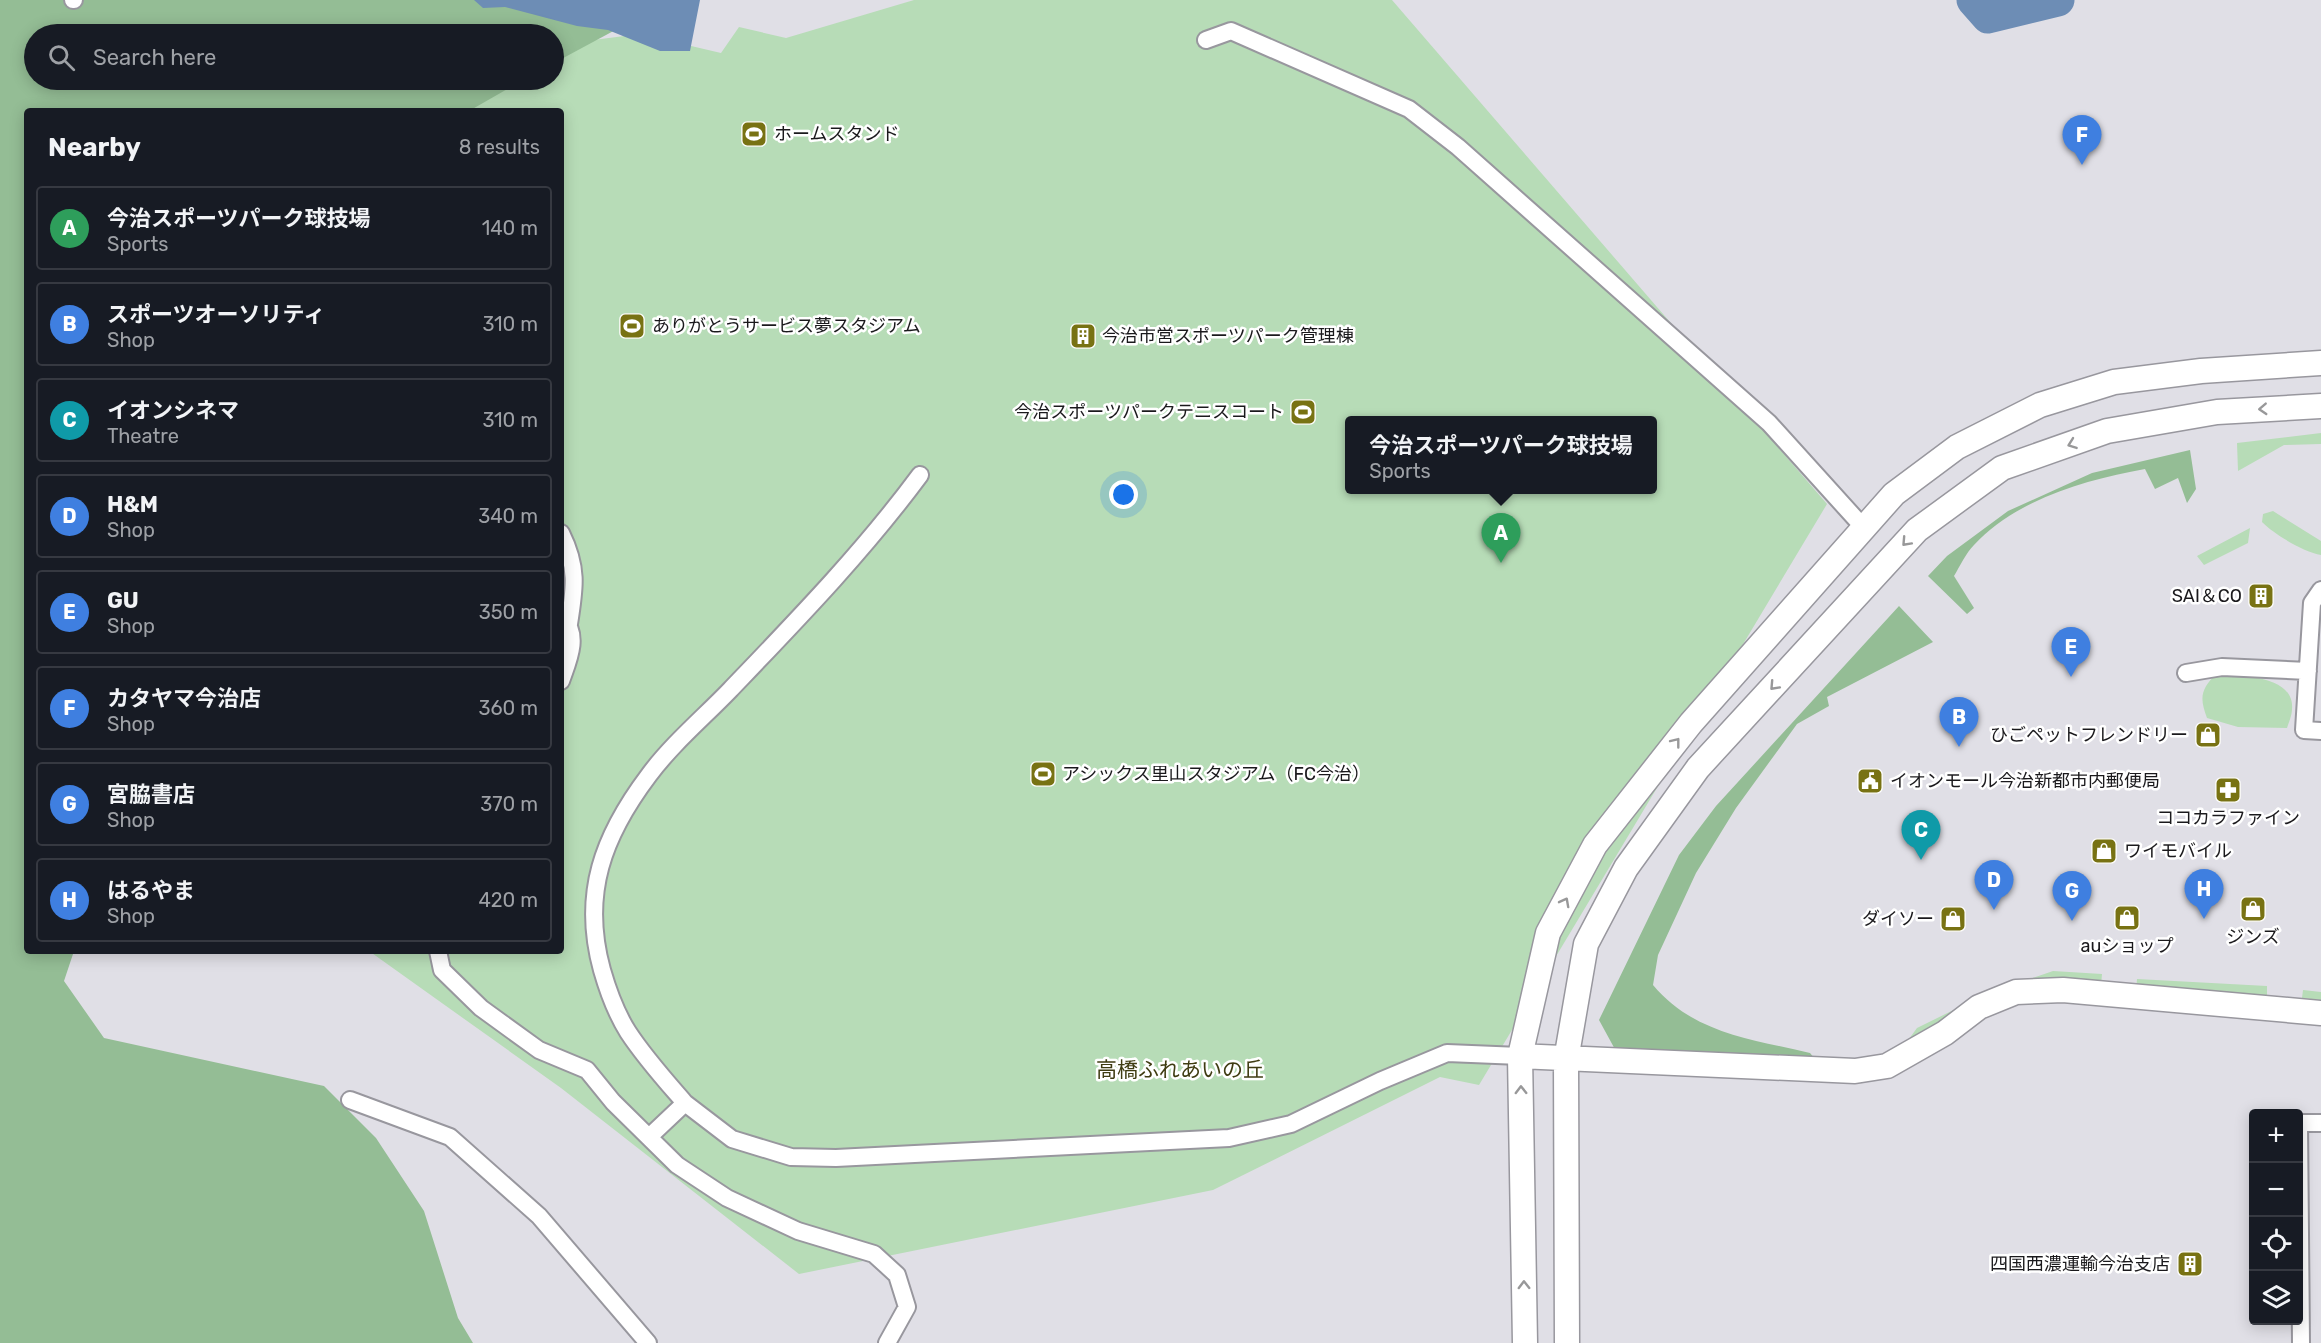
<!DOCTYPE html>
<html lang="en">
<head>
<meta charset="utf-8">
<style>
  :root { --surface:#171b24; --page:#242831; --text:#f1f3f6; --muted:#9ea1a6; --line:#363941; --accent:#db2777 }
  body { margin:0; font-family:Rubik,"Noto Sans JP",sans-serif; background:var(--page); color:var(--text) }
  .controls { position:absolute; right:18px; bottom:18px; display:grid; overflow:hidden; border-radius:6px; box-shadow:0 3px 15px #0003 }
  .controls button { width:54px; height:54px; display:grid; place-items:center; padding:0; border:0; border-bottom:2px solid var(--line); background:var(--surface); color:var(--text); font:30px sans-serif }
  .you { position:absolute; left:1124px; top:495px; width:21px; height:21px; margin:-15px; border:4px solid #fff; border-radius:50%; background:#1a73e8; box-shadow:0 0 0 9px #1a73e833 }
  .badge { display:grid; place-items:center; width:39px; height:39px; border-radius:50%; background:var(--accent); color:#fff; font-size:20px; font-weight:700 }
  .pin { position:absolute; translate:-50% -50px; filter:drop-shadow(0 2px 3px #0008) }
  .pin::after { content:''; position:absolute; top:32px; width:21px; height:18px; background:inherit; clip-path:polygon(0 0,100% 0,50% 100%) }
  .popup { position:absolute; left:1345px; top:416px; width:312px; height:78px; box-sizing:border-box; display:grid; place-content:center; border-radius:6px; background:var(--surface); filter:drop-shadow(0 2px 4px #0005); font-size:20px; white-space:nowrap; color:var(--muted) }
  .popup b { font-size:22px; color:var(--text) }
  .popup::after { content:''; position:absolute; left:50%; top:100%; margin-left:-12px; border:12px solid transparent; border-top-color:var(--surface) }
  .list { margin:0; padding:0; list-style:none }
  h2 { display:flex; justify-content:space-between; align-items:center; height:78px; margin:0; padding:0 24px; font-size:26px }
  h2 small { font-size:20px; font-weight:400; color:var(--muted) }
  .list li { display:grid; grid-template-columns:39px 1fr auto; gap:18px; align-items:center; box-sizing:border-box; height:84px; margin:0 12px 12px; padding:0 12px; border:2px solid var(--line); border-radius:6px }
  .list b { display:block; font-size:22px; white-space:nowrap }
  .list p { margin:0; font-size:20px; white-space:nowrap; color:var(--muted) }
  .list em { font-size:20px; font-style:normal; color:var(--muted) }
  .icon { flex:none; width:33px; height:33px; fill:none; stroke:currentColor; stroke-width:2; stroke-linecap:round; stroke-linejoin:round }
  .map { position:relative; flex:none; width:2321px; height:1343px; overflow:hidden }
  .search { position:absolute; background:var(--surface); box-shadow:0 3px 15px #0003; left:24px; top:24px; width:540px; height:66px; display:flex; align-items:center; gap:15px; box-sizing:border-box; padding:0 21px; border-radius:33px; color:var(--muted); font-size:22px }
  .panel { position:absolute; background:var(--surface); box-shadow:0 3px 15px #0003; left:24px; top:108px; width:540px; height:846px; border-radius:6px }
  .map>svg:first-child { display:block }
</style>
</head>
<body>
<div class="map">
<svg width="2321" height="1343" viewBox="0 0 2321 1343">
  <rect width="100%" height="100%" fill="#e0dfe6"/>
  <path fill="#b7dcb7" fill-rule="evenodd" d="M 914,0 L 1392,0 L 1827,504 L 1479,1085 L 1440,1077 L 1213,1190 L 799,1274 L 561,1088 L 369,951 L 561,951 L 561,111 L 388,111 L 469,80 L 554,80 L 554,47 L 562,44 L 640,34 L 721,53 L 739,27 L 786,38 ZM 1350,420 L 1652,420 L 1652,490 L 1350,490 Z
    M 2321,433 L 2321,444 L 2284,445 L 2238,471 L 2237,443 Z
    M 2273,511 L 2321,541 L 2321,555 C 2304,552 2275,535 2262,522 L 2263,514 Z
    M 2250,528 L 2248,543 L 2204,565 L 2197,556 Z
    M 2217,673 C 2239,676 2295,675 2292,709 C 2292,715 2289,722 2287,728 L 2238,727 L 2207,718 C 2199,697 2201,689 2217,673 Z
    M 2053,971 L 2102,974 L 2101,986 L 2057,984 L 1906,1043 L 1917,1028 L 1986,994 Z
    M 2137,979 L 2267,986 L 2267,997 L 2136,990 Z
    M 2303,990 L 2321,992 L 2321,1000 L 2302,998 Z"/>
  <path fill="#94bd95" d="M 0,0 L 621,0 L 658,7 L 554,63 L 554,34 L 34,34 L 34,80 L 523,80 L 469,111 L 27,111 L 27,951 L 74,951 L 64,981 L 104,1038 L 324,1086 L 376,1138 L 424,1211 L 458,1318 L 473,1343 L 0,1343 Z
    M 2190,450 L 2196,489 L 2187,503 L 2178,478 L 2155,489 L 2145,469 C 2085,480 2017,499 1974,545 C 1966,553 1960,566 1954,576 L 1974,608 L 1967,614 L 1928,576 L 1947,556 L 2008,511 L 2092,473 Z
    M 1899,606 L 1933,642 L 1827,697 L 1829,706 L 1797,724 L 1736,808 L 1696,873 L 1658,955 L 1653,985 C 1694,1034 1752,1039 1810,1053 L 1820,1065 L 1617,1053 L 1599,1020 L 1679,855 L 1716,806 Z"/>
  <path fill="#6d8db5" d="M 474,0 L 700,0 L 690,51 L 660,51 L 608,30 L 577,26 L 505,7 L 483,8 Z"/>
  <g fill="none" stroke-linecap="round" stroke-linejoin="round">
    <path stroke="#6d8db5" stroke-width="33" d="M 1973,0 L 1988,17 L 2058,0"/>
    <g stroke="#98979e" stroke-width="20">
      <path id="street" d="M 73,0 L 74,0
        M 1206,40 L 1231,31 L 1409,109 L 1458,147 L 1769,423 L 1864,528
        M 561,533 C 578,567 575,587 569,624
        M 2321,590 L 2312,603 L 2304,730 L 2321,731
        M 2186,673 L 2222,667 L 2308,671
        M 561,681 C 568,661 580,636 563,618
        M 438,951 L 442,970 L 481,1008 L 539,1050 L 587,1070 L 613,1102 L 677,1165 L 727,1198 L 798,1231 L 874,1254 L 897,1275 L 907,1307 L 887,1343
        M 350,1100 L 450,1137 L 539,1216 L 648,1343
        M 685,1103 C 665,1080 645,1058 628,1032 C 616,1013 608,991 602,970 C 581,894 603,836 649,775 C 672,744 703,718 730,690 C 796,621 863,552 920,475
        M 649,1137 L 685,1103 L 732,1139 L 791,1157 L 836,1158 L 1229,1138 L 1291,1124 L 1380,1081 L 1447,1053 L 1520,1056
        M 2301,1343 L 2299,1123 L 2321,1123"/>
    </g>
    <g stroke="#98979e" stroke-width="27">
      <path id="secondary" d="M 1520,1056 L 1855,1071 L 1887,1066 L 1945,1033 L 1979,1007 L 2016,992 L 2063,990 L 2321,1013
        M 1525,1343 L 1520,1056 L 1548,933 L 1595,845 L 1691,723 L 1894,494 L 1957,447 L 2040,405 L 2114,382 L 2201,371 L 2321,363
        M 1567,1343 L 1566,1060 L 1586,944 L 1626,868 L 1698,768 L 1917,530 L 2002,468 L 2107,431 L 2217,412 L 2321,406"/>
    </g>
    <use href="#street" stroke="#fff" stroke-width="16"/>
    <use href="#secondary" stroke="#fff" stroke-width="24"/>
  </g>
  <defs><path id="oneway-chevron" d="M-2-3.5L2.5 0L-2 3.5" fill="none" stroke-width="1.6" stroke-linecap="round" stroke-linejoin="round" transform="scale(1.5)"/></defs>
  <g stroke="#989899">
    <use href="#oneway-chevron" transform="translate(2263 409) rotate(177)"/>
    <use href="#oneway-chevron" transform="translate(2072 444) rotate(160)"/>
    <use href="#oneway-chevron" transform="translate(1906 542) rotate(133)"/>
    <use href="#oneway-chevron" transform="translate(1774 686) rotate(133)"/>
    <use href="#oneway-chevron" transform="translate(1676 742) rotate(-52)"/>
    <use href="#oneway-chevron" transform="translate(1565 902) rotate(-62)"/>
    <use href="#oneway-chevron" transform="translate(1521 1090) rotate(-91)"/>
    <use href="#oneway-chevron" transform="translate(1524 1285) rotate(-91)"/>
  </g>
  <defs>
    <g id="stadium-square" transform="scale(1.35)"><rect x="-9" y="-9" width="18" height="18" rx="4" fill="#787213" stroke="#fff"/><path d="M0-5a6.5 5 0 1 0 0 10a6.5 5 0 1 0 0-10ZM-3.5-1.8h7v3.6h-7Z" fill="#fff"/></g>
    <g id="building-square" transform="scale(1.35)"><rect x="-9" y="-9" width="18" height="18" rx="4" fill="#787213" stroke="#fff"/><path d="M-4-6H4V6H1V3H-1V6H-4ZM-2.5-4.3h1.7v1.8h-1.7ZM.8-4.3h1.7v1.8H.8ZM-2.5-1h1.7V.8h-1.7ZM.8-1h1.7V.8H.8Z" fill="#fff"/></g>
    <g id="shop-square" transform="scale(1.35)"><rect x="-9" y="-9" width="18" height="18" rx="4" fill="#787213" stroke="#fff"/><path d="M-5-2.5h2.3a2.7 3.5 0 0 1 5.4 0H5L5.5 6h-11ZM-1.5-2.5h3a1.5 2.3 0 0 0-3 0Z" fill="#fff"/></g>
    <g id="civic-square" transform="scale(1.35)"><rect x="-9" y="-9" width="18" height="18" rx="4" fill="#787213" stroke="#fff"/><path d="M-.6-6.5H3V-4.5H.6V-3L4-1V1h2V6H-6V1h2V-1L-.6-3ZM-1.2 2.5V6h2.4V2.5Z" fill="#fff"/></g>
    <g id="pharmacy-square" transform="scale(1.35)"><rect x="-9" y="-9" width="18" height="18" rx="4" fill="#787213" stroke="#fff"/><path d="M-2-6h4v4h4v4h-4v4h-4v-4h-4v-4h4Z" fill="#fff"/></g>
  </defs>
  <g fill-rule="evenodd">
    <use href="#stadium-square" x="754" y="134"/>
    <use href="#stadium-square" x="632" y="326"/>
    <use href="#building-square" x="1083" y="336"/>
    <use href="#stadium-square" x="1303" y="412"/>
    <use href="#building-square" x="2261" y="596"/>
    <use href="#shop-square" x="2208" y="735"/>
    <use href="#stadium-square" x="1043" y="774"/>
    <use href="#civic-square" x="1870" y="781"/>
    <use href="#pharmacy-square" x="2228" y="790"/>
    <use href="#shop-square" x="2104" y="851"/>
    <use href="#shop-square" x="2253" y="909"/>
    <use href="#shop-square" x="2127" y="918"/>
    <use href="#shop-square" x="1953" y="919"/>
    <use href="#building-square" x="2190" y="1264"/>
  </g>
  <g text-anchor="middle" stroke-width="5" stroke-linejoin="round" paint-order="stroke">
    <g font-size="18" fill="#1a191c" stroke="#fff" text-anchor="start">
      <text x="774" y="140">ホームスタンド</text>
      <text x="652" y="332">ありがとうサービス夢スタジアム</text>
      <text x="1102" y="342">今治市営スポーツパーク管理棟</text>
      <text x="1284" y="418" text-anchor="end">今治スポーツパークテニスコート</text>
      <text x="2242" y="602" text-anchor="end">SAI＆CO</text>
      <text x="2188" y="741" text-anchor="end">ひごペットフレンドリー</text>
      <text x="1062" y="780">アシックス里山スタジアム（FC今治）</text>
      <text x="1890" y="787">イオンモール今治新都市内郵便局</text>
      <text x="2228" y="824" text-anchor="middle">ココカラファイン</text>
      <text x="2124" y="857">ワイモバイル</text>
      <text x="1934" y="925" text-anchor="end">ダイソー</text>
      <text x="2253" y="943" text-anchor="middle">ジンズ</text>
      <text x="2127" y="952" text-anchor="middle">auショップ</text>
      <text x="2170" y="1270" text-anchor="end">四国西濃運輸今治支店</text>
    </g>
    <g font-size="21" fill="#3f3c12" stroke="#fff">
      <text x="1180" y="1077">高橋ふれあいの丘</text>
    </g>
  </g>
</svg>
<div class="controls">
<button>+</button>
<button>−</button>
<button><svg class="icon" aria-label="locate" viewBox="0 0 24 24"><circle cx="12" cy="12" r="6"/><path d="M12 2v4M12 18v4M2 12h4M18 12h4"/></svg></button>
<button><svg class="icon" aria-label="layers" viewBox="0 0 24 24"><path d="M12 4l9 5-9 5-9-5zM3 14l9 5 9-5"/></svg></button>
</div>
<div class="you"></div>
<div class="pin badge" style="left:1501px;top:563px;background:#2e9e5b">A</div>
<div class="popup"><b>今治スポーツパーク球技場</b>Sports</div>
<div class="pin badge" style="left:1959px;top:747px;background:#3f7fe0">B</div>
<div class="pin badge" style="left:1921px;top:860px;background:#0f9aa8">C</div>
<div class="pin badge" style="left:1994px;top:910px;background:#3f7fe0">D</div>
<div class="pin badge" style="left:2071px;top:677px;background:#3f7fe0">E</div>
<div class="pin badge" style="left:2082px;top:165px;background:#3f7fe0">F</div>
<div class="pin badge" style="left:2072px;top:921px;background:#3f7fe0">G</div>
<div class="pin badge" style="left:2204px;top:919px;background:#3f7fe0">H</div>
<div class="search"><svg class="icon" aria-label="search" viewBox="0 0 24 24"><circle cx="10" cy="10" r="6"/><path d="M15 15l6 6"/></svg>Search here</div>
<section class="panel">
<h2>Nearby<small>8 results</small></h2>
<ul class="list">
<li><span class="badge" style="background:#2e9e5b">A</span><div><b>今治スポーツパーク球技場</b><p>Sports</p></div><em>140 m</em></li>
<li><span class="badge" style="background:#3f7fe0">B</span><div><b>スポーツオーソリティ</b><p>Shop</p></div><em>310 m</em></li>
<li><span class="badge" style="background:#0f9aa8">C</span><div><b>イオンシネマ</b><p>Theatre</p></div><em>310 m</em></li>
<li><span class="badge" style="background:#3f7fe0">D</span><div><b>H&amp;M</b><p>Shop</p></div><em>340 m</em></li>
<li><span class="badge" style="background:#3f7fe0">E</span><div><b>GU</b><p>Shop</p></div><em>350 m</em></li>
<li><span class="badge" style="background:#3f7fe0">F</span><div><b>カタヤマ今治店</b><p>Shop</p></div><em>360 m</em></li>
<li><span class="badge" style="background:#3f7fe0">G</span><div><b>宮脇書店</b><p>Shop</p></div><em>370 m</em></li>
<li><span class="badge" style="background:#3f7fe0">H</span><div><b>はるやま</b><p>Shop</p></div><em>420 m</em></li>
</ul>
</section>
</div>
</body>
</html>
